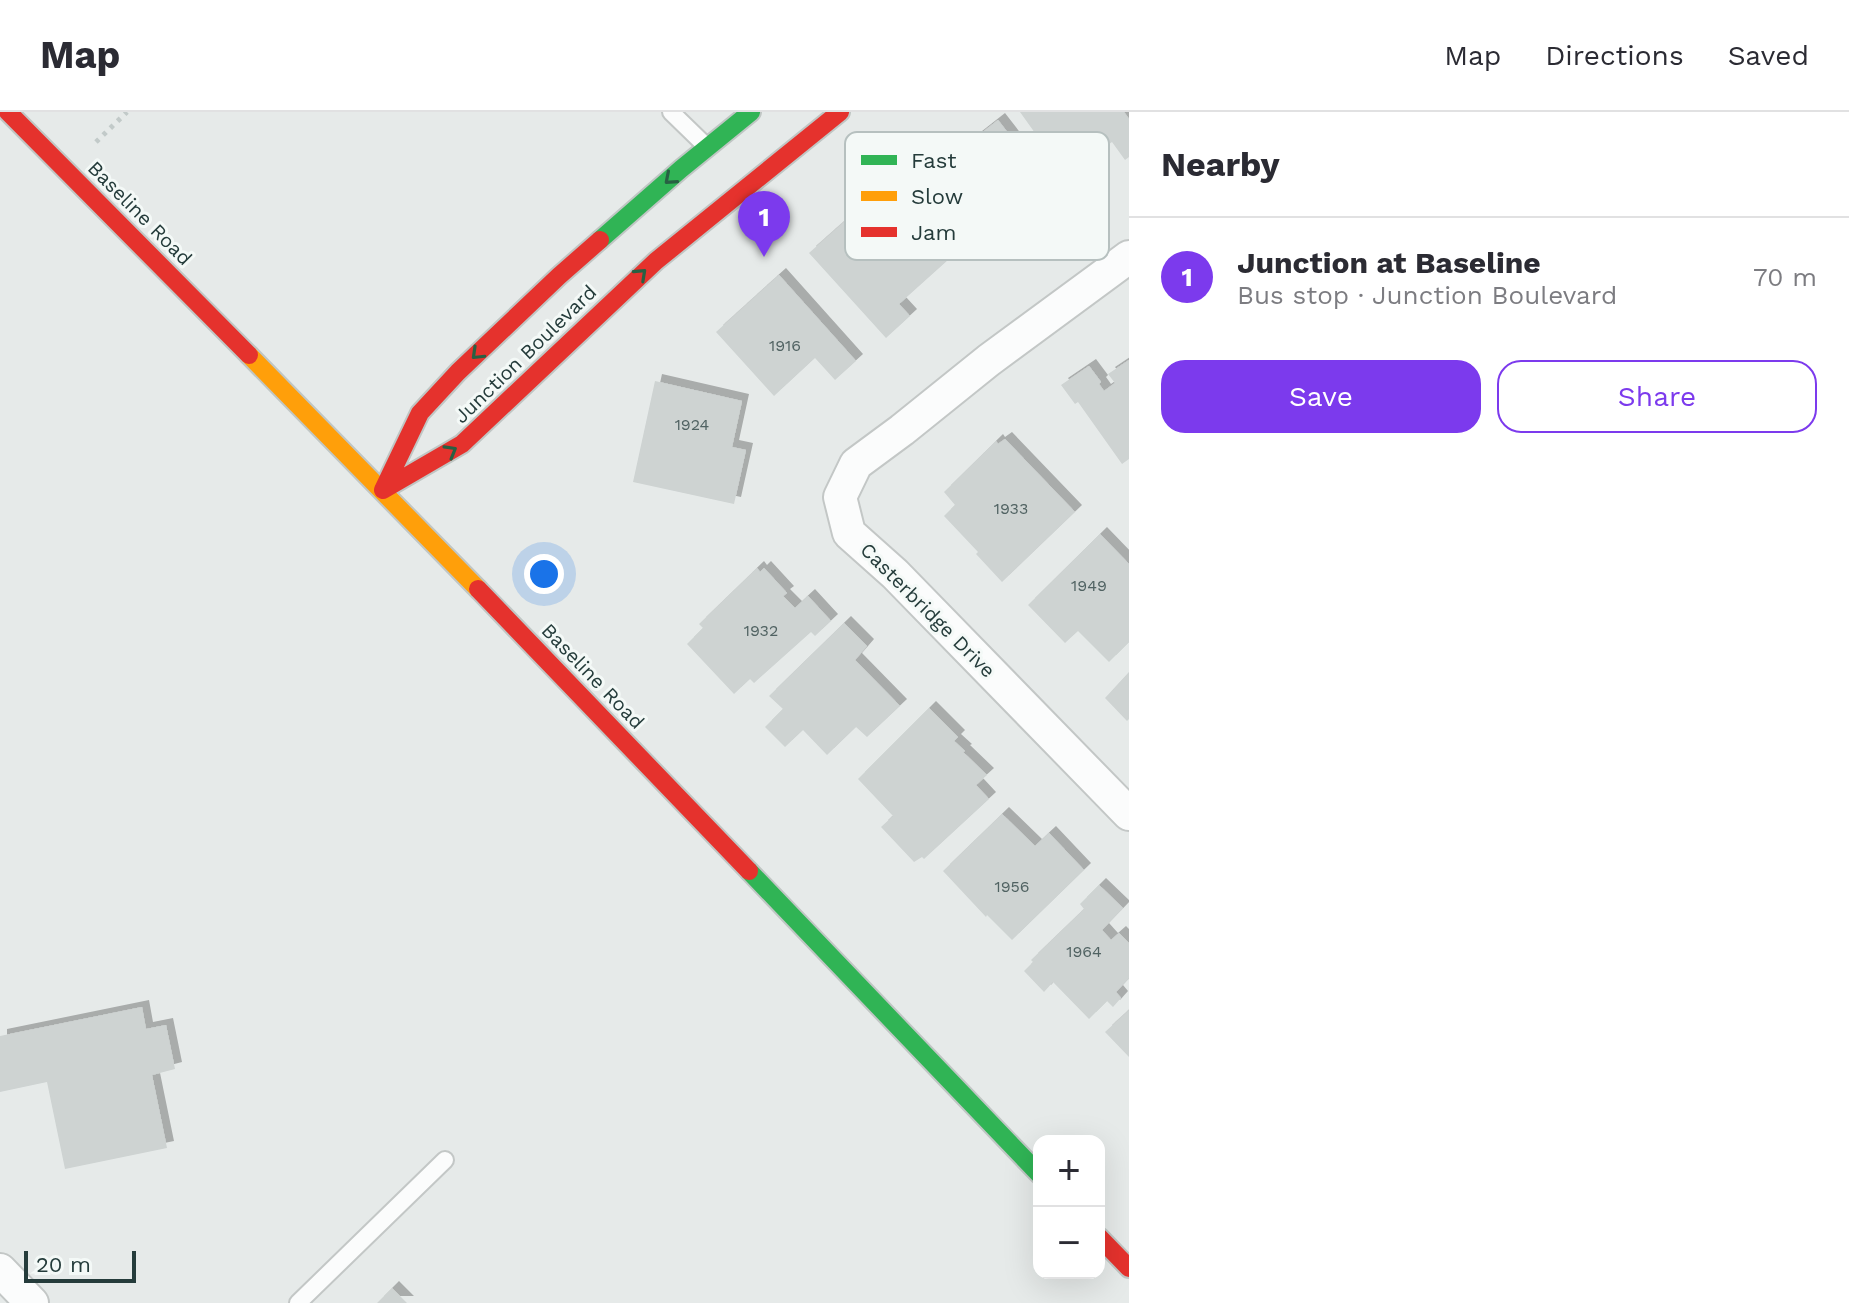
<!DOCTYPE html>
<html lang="en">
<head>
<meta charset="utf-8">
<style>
  :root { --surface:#fff; --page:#f7f7f7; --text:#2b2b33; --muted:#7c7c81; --line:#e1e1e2; --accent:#7c3aed }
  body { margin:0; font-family:"Work Sans",sans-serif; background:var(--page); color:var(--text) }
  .controls { position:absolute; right:24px; bottom:24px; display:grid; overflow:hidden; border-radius:16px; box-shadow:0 8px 32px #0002 }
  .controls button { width:72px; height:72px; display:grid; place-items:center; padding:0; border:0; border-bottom:2px solid var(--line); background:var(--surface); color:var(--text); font:40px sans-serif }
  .scale { position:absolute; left:24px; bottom:20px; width:112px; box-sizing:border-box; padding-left:8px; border:4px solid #253c3b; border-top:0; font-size:22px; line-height:28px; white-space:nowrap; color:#253c3b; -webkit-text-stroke:6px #f4f9f7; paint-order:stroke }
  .you { position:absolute; left:544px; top:462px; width:28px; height:28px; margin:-20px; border:6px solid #fff; border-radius:50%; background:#1a73e8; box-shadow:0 0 0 12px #1a73e833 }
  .badge { display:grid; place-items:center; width:52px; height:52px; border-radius:50%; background:var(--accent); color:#fff; font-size:26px; font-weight:700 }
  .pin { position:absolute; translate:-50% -66px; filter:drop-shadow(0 2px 4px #0008) }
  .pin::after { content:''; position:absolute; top:42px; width:28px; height:24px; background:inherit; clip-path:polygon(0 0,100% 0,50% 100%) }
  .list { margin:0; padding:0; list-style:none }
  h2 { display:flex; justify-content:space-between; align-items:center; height:104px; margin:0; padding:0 32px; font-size:34px }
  h2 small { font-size:26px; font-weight:400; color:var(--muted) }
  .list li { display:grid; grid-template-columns:52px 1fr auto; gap:24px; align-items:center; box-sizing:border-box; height:120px; padding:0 32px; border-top:2px solid var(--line) }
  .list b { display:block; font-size:30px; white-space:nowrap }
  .list p { margin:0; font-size:26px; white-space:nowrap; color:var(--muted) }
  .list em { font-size:26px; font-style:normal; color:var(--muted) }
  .actions { display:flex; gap:16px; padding:24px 32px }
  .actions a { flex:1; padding:18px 0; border:2px solid var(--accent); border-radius:24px; text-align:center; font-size:28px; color:var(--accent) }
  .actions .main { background:var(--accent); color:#fff }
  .map { position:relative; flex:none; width:1129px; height:1191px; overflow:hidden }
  header { display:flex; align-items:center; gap:48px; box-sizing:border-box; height:112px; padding:0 40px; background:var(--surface); border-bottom:2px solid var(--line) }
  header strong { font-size:38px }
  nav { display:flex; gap:44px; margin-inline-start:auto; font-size:28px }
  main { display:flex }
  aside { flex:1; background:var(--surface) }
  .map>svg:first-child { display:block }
</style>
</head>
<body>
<header>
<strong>Map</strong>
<nav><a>Map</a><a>Directions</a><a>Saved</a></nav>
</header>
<main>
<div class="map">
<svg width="1129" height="1191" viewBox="0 0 1129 1191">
  <defs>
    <filter id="shadow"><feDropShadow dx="7" dy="-7" stdDeviation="0" flood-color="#0004"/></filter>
  </defs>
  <rect width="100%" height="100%" fill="#e6eae9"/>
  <path fill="#ced3d2" filter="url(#shadow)" d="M 1020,0 L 1124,0 L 1129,7 L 1129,45 L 1125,48 L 1112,30 L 1065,63 Z
    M 998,8 L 1056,83 L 972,148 L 914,74 Z
    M 872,85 L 907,124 L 917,114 L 948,148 L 899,192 L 910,204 L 886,226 L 809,141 Z
    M 779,163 L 856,249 L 835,268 L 815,246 L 774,284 L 716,220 Z
    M 1129,248 L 1129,347 L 1122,352 L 1078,290 L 1075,292 L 1061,273 L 1089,254 L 1101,270 L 1099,272 L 1104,279 L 1115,271 L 1108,262 Z
    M 655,269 L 742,289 L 732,335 L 746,338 L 734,392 L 633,370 Z
    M 1005,327 L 1075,400 L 1002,470 L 976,442 L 978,440 L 944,404 L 955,393 L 944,380 L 996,329 L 998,332 Z
    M 1100,422 L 1129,452 L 1129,530 L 1109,550 L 1078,519 L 1065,531 L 1028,493 Z
    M 757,456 L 760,460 L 764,456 L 787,481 L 783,484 L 795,496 L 808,484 L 831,509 L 815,524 L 811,520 L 754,571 L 750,567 L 734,582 L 687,532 L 703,516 L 699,512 Z
    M 844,511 L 867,534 L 855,548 L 900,594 L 867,625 L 856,615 L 827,643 L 803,618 L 785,635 L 765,615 L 783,597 L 769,584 Z
    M 1129,560 L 1129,607 L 1127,609 L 1105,586 Z
    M 929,596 L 958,625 L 954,629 L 965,639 L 963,640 L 987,663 L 976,673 L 989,687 L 924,747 L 922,745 L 914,750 L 881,715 L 893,704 L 858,667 Z
    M 1002,702 L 1035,734 L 1049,721 L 1084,758 L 1012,828 L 987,803 L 986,805 L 943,759 Z
    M 1099,773 L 1123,796 L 1102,818 L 1111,828 L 1119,821 L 1129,831 L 1129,866 L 1116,880 L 1121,886 L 1113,895 L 1107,889 L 1089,907 L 1053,870 L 1044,880 L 1024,859 L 1033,850 L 1031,848 L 1084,797 L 1080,792 Z
    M 142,895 L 146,917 L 166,913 L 175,957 L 152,963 L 167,1036 L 65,1057 L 47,970 L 0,980 L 0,924 Z
    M 1129,898 L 1129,945 L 1105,920 Z
    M 392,1176 L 407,1191 L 377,1191 Z"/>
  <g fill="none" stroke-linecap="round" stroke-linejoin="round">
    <g stroke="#c3c7c6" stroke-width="20">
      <path id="lane" d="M 671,0 L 707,35
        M 298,1191 L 445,1048"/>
    </g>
    <g stroke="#c3c7c6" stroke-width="36">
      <path id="street" d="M 1129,145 L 989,248 L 902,318 L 856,352 L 840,385 L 849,421 L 895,462 L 1129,702
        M 0,1158 L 32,1191"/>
    </g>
    <g stroke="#c0c6c4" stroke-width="22">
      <path id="fast" d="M 600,128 L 681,57 L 751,0
        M 749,759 L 1039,1062"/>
    </g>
    <g stroke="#c0c6c4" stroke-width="22">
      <path id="slow" d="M 249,243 L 478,477"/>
    </g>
    <g stroke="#c0c6c4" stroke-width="22">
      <path id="jam" d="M 8,0 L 249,243
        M 383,378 L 462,332 L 656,149 L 840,0
        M 383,378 L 420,301 L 458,260 L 559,164 L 600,128
        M 478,477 L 749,759
        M 1099,1125 L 1129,1156"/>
    </g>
    <path stroke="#c2cac9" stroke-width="5" stroke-dasharray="4 6" stroke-linecap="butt" d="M 96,30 L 127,0"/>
    <use href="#lane" stroke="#fbfcfc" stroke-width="16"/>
    <use href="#street" stroke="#fbfcfc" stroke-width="32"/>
    <use href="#fast" stroke="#30b455" stroke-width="18"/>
    <use href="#slow" stroke="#ff9f0a" stroke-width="18"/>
    <use href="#jam" stroke="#e5322d" stroke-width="18"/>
  </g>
  <defs><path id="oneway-chevron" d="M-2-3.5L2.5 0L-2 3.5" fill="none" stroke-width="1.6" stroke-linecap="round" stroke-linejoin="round" transform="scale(2)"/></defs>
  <g stroke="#286043">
    <use href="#oneway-chevron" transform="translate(670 67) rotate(139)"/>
    <use href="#oneway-chevron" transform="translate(641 162) rotate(-43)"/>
    <use href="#oneway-chevron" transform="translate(477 242) rotate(136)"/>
    <use href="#oneway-chevron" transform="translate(451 339) rotate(-30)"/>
  </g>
  <g text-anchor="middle" stroke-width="6" stroke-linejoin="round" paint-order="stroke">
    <g font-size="16" fill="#506262">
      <text x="785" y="239">1916</text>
      <text x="692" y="318">1924</text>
      <text x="1011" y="402">1933</text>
      <text x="1089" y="479">1949</text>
      <text x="761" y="524">1932</text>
      <text x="1012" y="780">1956</text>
      <text x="1084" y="845">1964</text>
    </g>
    <g font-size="20" fill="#253c3b" stroke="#f4f9f7">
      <text transform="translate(140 101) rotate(45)" y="7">Baseline Road</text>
      <text transform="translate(525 242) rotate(-44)" y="7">Junction Boulevard</text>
      <text transform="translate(928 498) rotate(45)" y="7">Casterbridge Drive</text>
      <text transform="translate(593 564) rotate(46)" y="7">Baseline Road</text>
    </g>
  </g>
  <rect x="845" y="20" width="264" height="128" rx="12" fill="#f4f9f7" stroke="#b6c0bf" stroke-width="2"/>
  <rect x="861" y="43" width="36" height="10" fill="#30b455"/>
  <rect x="861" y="79" width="36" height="10" fill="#ff9f0a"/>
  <rect x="861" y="115" width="36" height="10" fill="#e5322d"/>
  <g font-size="22" fill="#253c3b">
    <text x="911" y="56">Fast</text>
    <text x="911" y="92">Slow</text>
    <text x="911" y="128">Jam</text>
  </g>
</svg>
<div class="controls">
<button>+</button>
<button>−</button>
</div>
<div class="scale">20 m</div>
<div class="you"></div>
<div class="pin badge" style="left:764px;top:145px">1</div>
</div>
<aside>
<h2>Nearby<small></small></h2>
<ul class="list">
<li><span class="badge">1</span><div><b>Junction at Baseline</b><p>Bus stop · Junction Boulevard</p></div><em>70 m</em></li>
</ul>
<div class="actions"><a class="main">Save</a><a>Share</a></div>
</aside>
</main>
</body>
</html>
